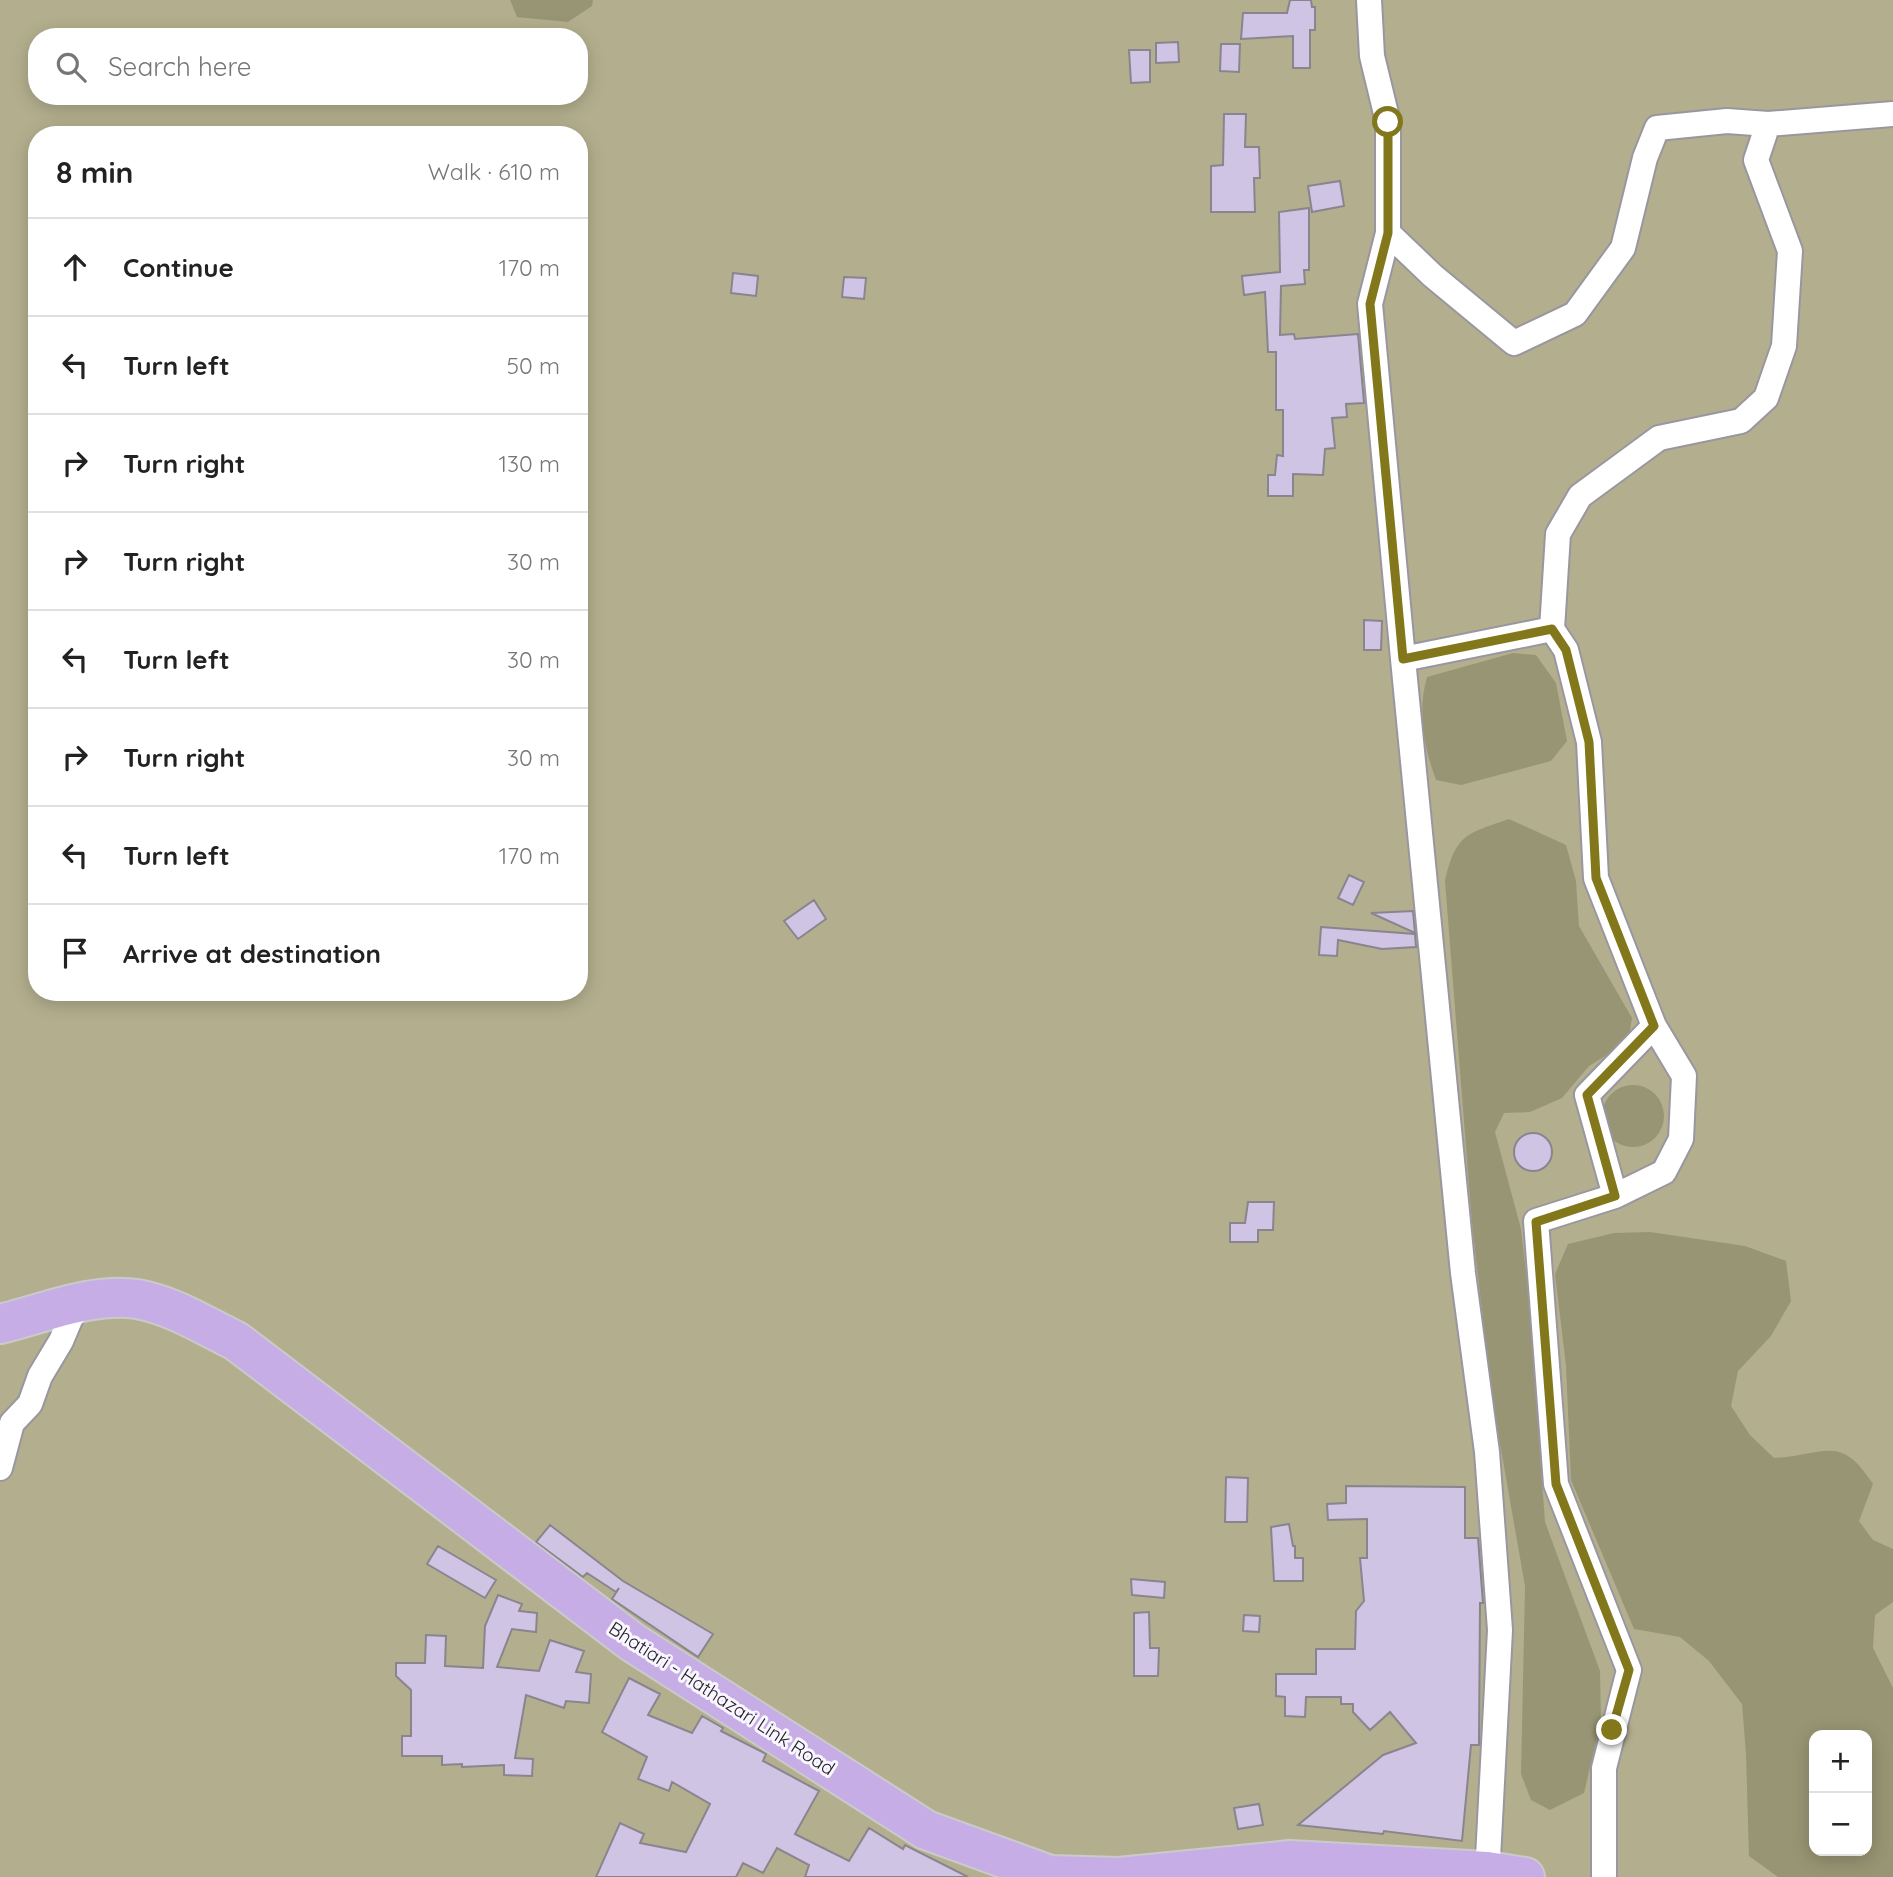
<!DOCTYPE html>
<html lang="en">
<head>
<meta charset="utf-8">
<style>
  :root { --surface:#fff; --page:#f2f2f2; --text:#222; --muted:#767676; --line:#e0e0e0 }
  body { margin:0; font-family:Quicksand,sans-serif; background:var(--page); color:var(--text) }
  .controls { position:absolute; right:21px; bottom:21px; display:grid; overflow:hidden; border-radius:14px; box-shadow:0 4px 18px #0003 }
  .controls button { width:63px; height:63px; display:grid; place-items:center; padding:0; border:0; border-bottom:2px solid var(--line); background:var(--surface); color:var(--text); font:35px sans-serif }
  .stop { position:absolute; width:21px; height:21px; margin:-16px; border:5px solid #82771b; border-radius:50%; background:#fff }
  .stop.end { background:#82771b; border-color:#fff; box-shadow:0 2px 7px #0008 }
  .list { margin:0; padding:0; list-style:none }
  h2 { display:flex; justify-content:space-between; align-items:center; height:91px; margin:0; padding:0 28px; font-size:30px }
  h2 small { font-size:23px; font-weight:400; color:var(--muted) }
  .list li { display:grid; grid-template-columns:46px 1fr auto; gap:21px; align-items:center; box-sizing:border-box; height:98px; padding:0 28px; border-top:2px solid var(--line) }
  .list b { display:block; font-size:26px; white-space:nowrap }
  .list em { font-size:23px; font-style:normal; color:var(--muted) }
  .icon { flex:none; width:38px; height:38px; fill:none; stroke:currentColor; stroke-width:2; stroke-linecap:round; stroke-linejoin:round }
  .map { position:relative; flex:none; width:1893px; height:1877px; overflow:hidden }
  .search { position:absolute; background:var(--surface); box-shadow:0 4px 18px #0003; left:28px; top:28px; width:560px; height:77px; display:flex; align-items:center; gap:18px; box-sizing:border-box; padding:0 24px; border-radius:28px; color:var(--muted); font-size:26px }
  .panel { position:absolute; background:var(--surface); box-shadow:0 4px 18px #0003; left:28px; top:126px; width:560px; height:875px; border-radius:28px }
  .map>svg:first-child { display:block }
</style>
</head>
<body>
<div class="map">
<svg width="1893" height="1877" viewBox="0 0 1893 1877">
  <rect width="100%" height="100%" fill="#ece8f3"/>
  <path fill="#b3af8e" fill-rule="evenodd" d="M 0,0 L 1893,0 L 1893,1877 L 0,1877 ZM 37,37 L 579,37 L 579,96 L 37,96 ZM 37,135 L 579,135 L 579,992 L 37,992 ZM 1814,1735 L 1867,1735 L 1867,1851 L 1814,1851 Z"/>
  <path fill="#989574" fill-rule="evenodd" d="M 510,0 L 593,0 L 592,6 L 568,22 L 517,17 Z
    M 1513,653 L 1536,655 L 1556,683 L 1567,741 L 1551,761 L 1461,785 L 1436,780 C 1424,747 1417,712 1427,677 Z
    M 1509,819 L 1566,845 L 1576,881 L 1579,926 L 1632,1018 L 1628,1042 L 1589,1066 L 1562,1098 L 1530,1112 L 1504,1113 L 1495,1132 L 1521,1229 L 1528,1290 L 1545,1522 L 1600,1671 L 1601,1720 L 1584,1793 L 1550,1810 L 1531,1800 L 1521,1774 L 1525,1586 L 1492,1398 L 1472,1223 L 1445,881 C 1456,834 1466,834 1509,819 Z
    M1602 1116a31 31 0 1 1 62 0a31 31 0 1 1-62 0Z
    M 1650,1232 L 1745,1246 L 1786,1261 L 1791,1301 L 1771,1336 L 1738,1371 L 1731,1406 L 1750,1435 L 1774,1458 C 1826,1455 1840,1433 1873,1484 L 1859,1521 L 1873,1540 L 1893,1549 L 1893,1602 L 1875,1615 L 1873,1648 L 1893,1688 L 1893,1877 L 1778,1877 L 1749,1856 L 1746,1754 L 1742,1704 L 1709,1661 L 1680,1637 L 1634,1629 L 1571,1480 L 1566,1366 L 1555,1274 L 1568,1244 L 1614,1233 ZM 1814,1735 L 1867,1735 L 1867,1851 L 1814,1851 Z"/>
  <path fill="#cfc4e4" stroke="#88858e" stroke-width="2" d="M 1290,0 L 1311,0 L 1312,7 L 1315,7 L 1315,30 L 1310,30 L 1310,68 L 1293,68 L 1293,36 L 1241,39 L 1243,13 L 1287,13 Z
    M 1178,42 L 1179,62 L 1156,63 L 1156,43 Z
    M 1221,44 L 1240,44 L 1239,72 L 1220,71 Z
    M 1129,50 L 1150,50 L 1150,82 L 1131,83 Z
    M 1224,114 L 1246,114 L 1245,147 L 1259,147 L 1260,178 L 1254,178 L 1255,212 L 1211,212 L 1211,166 L 1223,165 Z
    M 1340,181 L 1344,206 L 1312,212 L 1308,186 Z
    M 1309,208 L 1309,270 L 1304,270 L 1305,284 L 1281,286 L 1280,335 L 1294,334 L 1295,339 L 1358,334 L 1364,403 L 1346,404 L 1347,417 L 1332,418 L 1335,448 L 1325,449 L 1323,475 L 1293,474 L 1293,496 L 1268,496 L 1268,475 L 1275,475 L 1277,455 L 1283,456 L 1283,410 L 1276,410 L 1276,352 L 1268,352 L 1265,292 L 1244,295 L 1242,276 L 1280,272 L 1279,212 Z
    M 733,273 L 758,276 L 756,296 L 731,293 Z
    M 844,277 L 866,278 L 864,299 L 842,297 Z
    M 1364,620 L 1382,621 L 1381,650 L 1364,650 Z
    M 1349,875 L 1364,882 L 1353,905 L 1338,898 Z
    M 814,900 L 826,919 L 798,939 L 784,921 Z
    M 1413,911 L 1415,933 L 1371,913 Z
    M 1321,927 L 1415,934 L 1416,947 L 1382,949 L 1338,940 L 1337,956 L 1319,955 Z
    M1514 1152a19 19 0 1 1 38 0a19 19 0 1 1-38 0Z
    M 1248,1202 L 1274,1202 L 1273,1230 L 1258,1230 L 1258,1242 L 1230,1242 L 1230,1223 L 1245,1223 Z
    M 1226,1477 L 1248,1478 L 1247,1522 L 1225,1522 Z
    M 1346,1486 L 1465,1487 L 1465,1538 L 1478,1538 L 1483,1603 L 1480,1603 L 1479,1745 L 1471,1745 L 1462,1841 L 1384,1831 L 1383,1834 L 1298,1825 L 1383,1755 L 1416,1743 L 1390,1712 L 1370,1730 L 1353,1712 L 1353,1704 L 1341,1704 L 1341,1697 L 1306,1697 L 1305,1717 L 1285,1716 L 1285,1697 L 1276,1696 L 1276,1674 L 1316,1674 L 1316,1649 L 1355,1649 L 1356,1611 L 1364,1601 L 1360,1558 L 1367,1558 L 1367,1519 L 1328,1520 L 1327,1504 L 1346,1503 Z
    M 1289,1524 L 1293,1546 L 1295,1546 L 1295,1558 L 1303,1558 L 1303,1581 L 1274,1581 L 1271,1527 Z
    M 550,1525 L 623,1581 L 713,1634 L 698,1657 L 612,1599 L 619,1588 L 616,1592 L 587,1573 L 583,1577 L 536,1542 Z
    M 438,1546 L 496,1580 L 485,1598 L 427,1564 Z
    M 1131,1579 L 1165,1582 L 1164,1598 L 1132,1595 Z
    M 498,1595 L 522,1604 L 519,1611 L 537,1613 L 536,1632 L 512,1629 L 497,1667 L 539,1671 L 550,1640 L 584,1651 L 576,1672 L 591,1674 L 589,1703 L 566,1701 L 564,1708 L 526,1695 L 515,1758 L 533,1759 L 532,1776 L 504,1775 L 504,1765 L 462,1767 L 462,1764 L 442,1765 L 442,1756 L 402,1756 L 402,1736 L 411,1736 L 411,1690 L 396,1676 L 396,1663 L 425,1663 L 426,1635 L 446,1636 L 445,1666 L 483,1668 L 485,1626 Z
    M 1149,1612 L 1150,1648 L 1159,1648 L 1158,1676 L 1134,1676 L 1134,1613 Z
    M 1244,1615 L 1260,1616 L 1259,1632 L 1243,1631 Z
    M 629,1678 L 660,1694 L 648,1715 L 692,1733 L 702,1716 L 723,1728 L 721,1731 L 766,1754 L 763,1761 L 819,1791 L 795,1834 L 849,1861 L 869,1828 L 903,1849 L 905,1845 L 968,1877 L 805,1877 L 809,1865 L 777,1848 L 763,1873 L 743,1863 L 736,1877 L 596,1877 L 620,1823 L 644,1834 L 640,1843 L 686,1852 L 710,1804 L 672,1782 L 669,1791 L 638,1779 L 647,1757 L 602,1732 Z
    M 1259,1804 L 1263,1825 L 1238,1829 L 1234,1808 Z"/>
  <g fill="none" stroke-linecap="round" stroke-linejoin="round">
    <g stroke="#99969f" stroke-width="28">
      <path id="street" d="M 1369,0 L 1372,56 L 1388,122 L 1388,233
        M 1552,629 L 1566,650 L 1589,742 L 1596,878 L 1654,1026 L 1587,1095 L 1615,1196 L 1536,1221 L 1556,1484 L 1629,1670 L 1604,1768 L 1604,1877
        M 1403,659 L 1370,304 L 1388,233 L 1433,276 L 1514,343 L 1575,314 L 1623,248 L 1645,158 L 1657,128 L 1727,121 L 1768,124
        M 1615,1196 L 1664,1172 L 1681,1139 L 1684,1076 L 1654,1026
        M 0,1468 L 12,1423 L 30,1404 L 40,1376 L 61,1341 L 72,1315 L 89,1303
        M 1487,1877 L 1500,1630 L 1487,1452 L 1463,1273 L 1403,659 L 1552,629 L 1558,534 L 1580,496 L 1659,438 L 1741,421 L 1766,398 L 1784,346 L 1790,251 L 1756,160 L 1768,124 L 1893,114"/>
    </g>
    <g stroke="#cacacb" stroke-width="42">
      <path id="primary" d="M 0,1324 C 42,1314 93,1292 137,1299 C 172,1305 205,1326 236,1341 L 632,1642 L 926,1830 L 1050,1875 L 1119,1877 L 1290,1860 L 1487,1871 L 1525,1877"/>
    </g>
    <use href="#street" stroke="#fff" stroke-width="24"/>
    <use href="#primary" stroke="#c6ade6" stroke-width="38"/>
  </g>
  <g fill="none" stroke-linecap="round" stroke-linejoin="round">
    <path stroke="#82771b" stroke-width="9" d="M 1388,122 L 1388,233 L 1370,304 L 1403,659 L 1552,629 L 1566,650 L 1589,742 L 1596,878 L 1654,1026 L 1587,1095 L 1615,1196 L 1536,1222 L 1556,1484 L 1629,1670 L 1612,1730"/>
  </g>
  <g text-anchor="middle" stroke-width="6" stroke-linejoin="round" paint-order="stroke">
    <g font-size="19" fill="#242327" stroke="#f9f6ff">
      <text transform="translate(722 1698) rotate(33)" y="7">Bhatiari - Hathazari Link Road</text>
    </g>
  </g>
</svg>
<div class="controls">
<button>+</button>
<button>−</button>
</div>
<div class="stop" style="left:1388px;top:122px"></div>
<div class="stop end" style="left:1612px;top:1730px"></div>
<div class="search"><svg class="icon" aria-label="search" viewBox="0 0 24 24"><circle cx="10" cy="10" r="6"/><path d="M15 15l6 6"/></svg>Search here</div>
<section class="panel">
<h2>8 min<small>Walk · 610 m</small></h2>
<ul class="list">
<li><svg class="icon" aria-label="ahead" viewBox="0 0 24 24"><path d="M12 20V5M6 11l6-6 6 6"/></svg><div><b>Continue</b></div><em>170 m</em></li>
<li><svg class="icon" aria-label="left" viewBox="0 0 24 24"><path d="M17 20v-9H6M10 6l-5 5 5 5"/></svg><div><b>Turn left</b></div><em>50 m</em></li>
<li><svg class="icon" aria-label="right" viewBox="0 0 24 24"><path d="M7 20v-9h11M14 6l5 5-5 5"/></svg><div><b>Turn right</b></div><em>130 m</em></li>
<li><svg class="icon" aria-label="right" viewBox="0 0 24 24"><path d="M7 20v-9h11M14 6l5 5-5 5"/></svg><div><b>Turn right</b></div><em>30 m</em></li>
<li><svg class="icon" aria-label="left" viewBox="0 0 24 24"><path d="M17 20v-9H6M10 6l-5 5 5 5"/></svg><div><b>Turn left</b></div><em>30 m</em></li>
<li><svg class="icon" aria-label="right" viewBox="0 0 24 24"><path d="M7 20v-9h11M14 6l5 5-5 5"/></svg><div><b>Turn right</b></div><em>30 m</em></li>
<li><svg class="icon" aria-label="left" viewBox="0 0 24 24"><path d="M17 20v-9H6M10 6l-5 5 5 5"/></svg><div><b>Turn left</b></div><em>170 m</em></li>
<li><svg class="icon" aria-label="arrive" viewBox="0 0 24 24"><path d="M6 21V4h12l-3 4 3 4H6"/></svg><div><b>Arrive at destination</b></div></li>
</ul>
</section>
</div>
</body>
</html>
